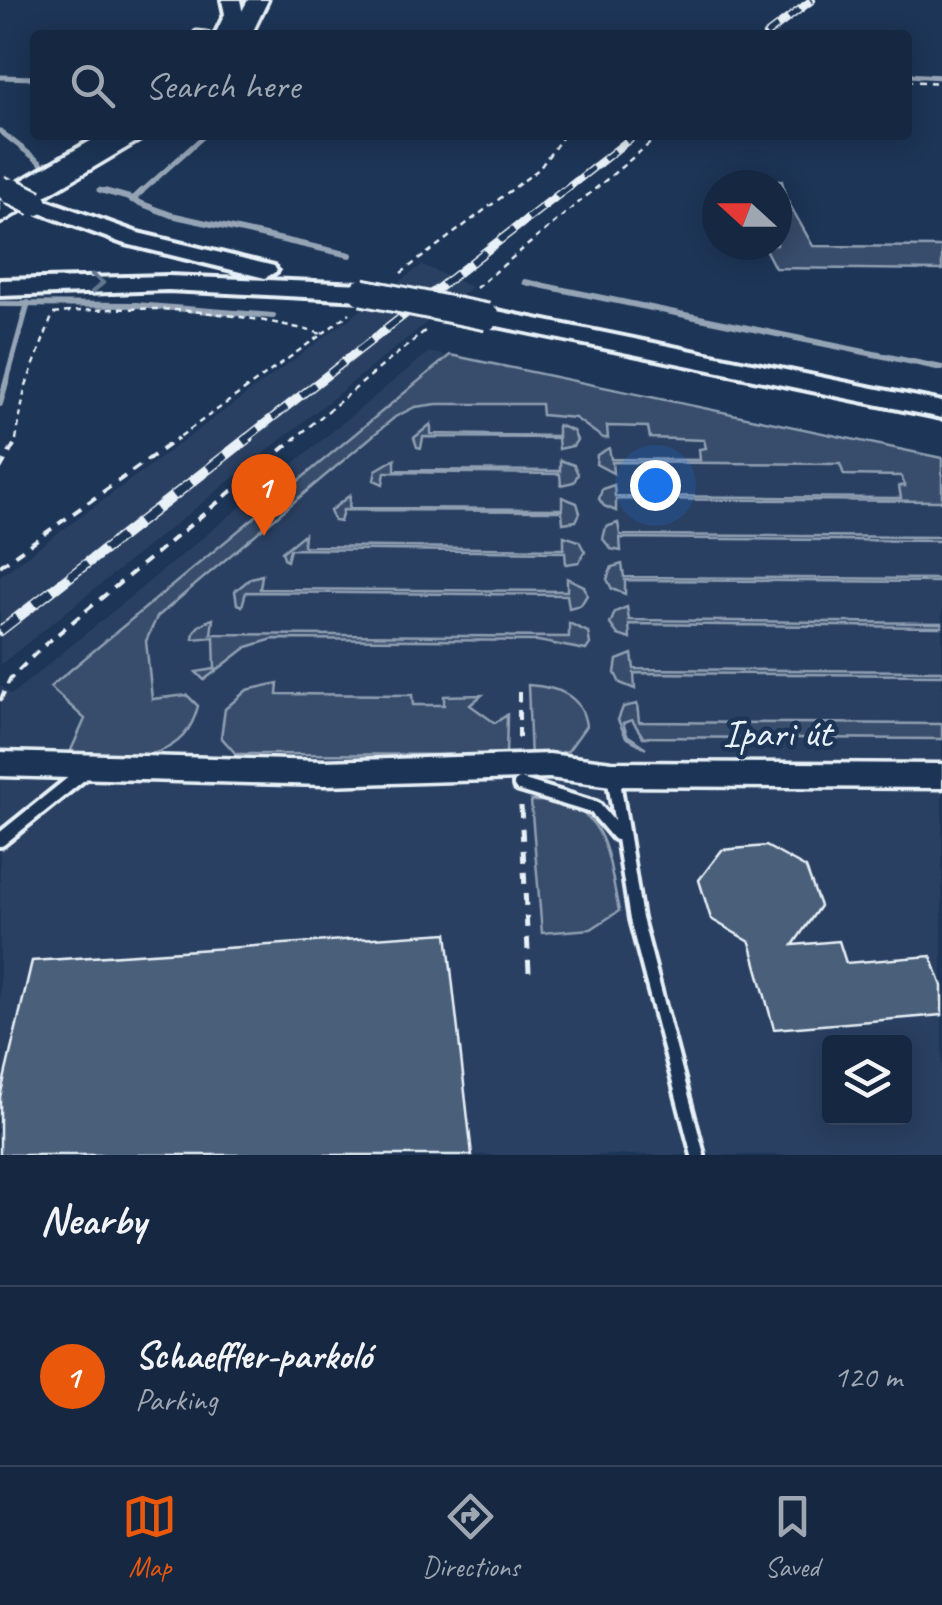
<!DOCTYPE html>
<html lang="en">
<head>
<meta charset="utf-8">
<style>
  :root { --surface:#162841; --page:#1f3048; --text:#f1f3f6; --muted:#9ea6b1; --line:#35445a; --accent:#ea580c }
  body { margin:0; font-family:Caveat,sans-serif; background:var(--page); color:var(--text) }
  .controls { position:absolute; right:30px; bottom:30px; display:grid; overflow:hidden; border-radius:10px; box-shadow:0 5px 25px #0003 }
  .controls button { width:90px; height:90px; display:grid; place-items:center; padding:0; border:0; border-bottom:2px solid var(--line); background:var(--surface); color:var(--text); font:50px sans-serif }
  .compass { position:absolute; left:702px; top:170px; width:90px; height:90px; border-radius:50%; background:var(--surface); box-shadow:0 5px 25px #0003; rotate:291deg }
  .you { position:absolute; left:655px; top:485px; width:35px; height:35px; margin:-25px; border:8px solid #fff; border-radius:50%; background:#1a73e8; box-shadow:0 0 0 15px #1a73e833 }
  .badge { display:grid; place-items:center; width:65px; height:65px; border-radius:50%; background:var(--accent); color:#fff; font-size:32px; font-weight:700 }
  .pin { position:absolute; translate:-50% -82px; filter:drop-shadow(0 2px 5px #0008) }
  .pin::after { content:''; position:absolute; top:52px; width:35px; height:30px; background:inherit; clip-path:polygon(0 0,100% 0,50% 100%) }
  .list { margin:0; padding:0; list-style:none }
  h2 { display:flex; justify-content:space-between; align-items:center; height:130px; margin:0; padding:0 40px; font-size:42px }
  h2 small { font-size:32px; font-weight:400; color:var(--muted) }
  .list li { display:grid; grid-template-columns:65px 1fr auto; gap:30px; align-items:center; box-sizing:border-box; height:180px; padding:0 40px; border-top:2px solid var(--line) }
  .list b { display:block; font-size:38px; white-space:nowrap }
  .list p { margin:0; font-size:32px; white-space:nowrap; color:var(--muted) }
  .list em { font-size:32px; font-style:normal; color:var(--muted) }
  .icon { flex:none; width:55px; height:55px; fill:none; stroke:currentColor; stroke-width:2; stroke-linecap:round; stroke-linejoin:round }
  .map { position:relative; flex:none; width:942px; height:1155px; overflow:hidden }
  .search { position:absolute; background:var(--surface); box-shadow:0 5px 25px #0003; left:30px; right:30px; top:30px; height:110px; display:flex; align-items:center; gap:25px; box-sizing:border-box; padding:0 35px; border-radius:10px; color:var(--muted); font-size:38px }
  .sheet { height:310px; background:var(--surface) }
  nav { display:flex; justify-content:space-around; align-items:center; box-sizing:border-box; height:140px; border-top:2px solid var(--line); background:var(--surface); font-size:28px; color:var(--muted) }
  nav a { display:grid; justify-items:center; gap:5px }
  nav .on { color:var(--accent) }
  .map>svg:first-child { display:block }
</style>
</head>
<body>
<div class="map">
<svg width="942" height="1155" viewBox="0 0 942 1155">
  <rect width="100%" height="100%" fill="#1d3557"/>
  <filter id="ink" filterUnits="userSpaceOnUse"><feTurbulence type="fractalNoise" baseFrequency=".01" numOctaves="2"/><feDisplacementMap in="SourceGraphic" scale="20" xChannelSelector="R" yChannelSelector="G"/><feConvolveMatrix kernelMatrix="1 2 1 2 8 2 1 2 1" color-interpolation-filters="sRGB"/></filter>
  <g filter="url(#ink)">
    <path fill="#2a4162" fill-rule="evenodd" d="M 422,265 L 471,287 L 0,665 L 0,576 Z
      M 429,352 L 942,466 L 942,1155 L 0,1155 L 0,685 L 11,695 ZM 830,1042 L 904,1042 L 904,1118 L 830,1118 Z"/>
    <path fill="#374d6c" stroke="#909fb2" stroke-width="2.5" d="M 731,180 L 782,181 L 786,198 L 813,246 L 942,247 L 942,270 L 775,268 L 763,245 L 777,245 L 777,185 L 734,185 Z
      M 450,355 L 942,458 L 942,501 L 616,499 L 616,511 L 604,506 L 599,499 L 602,489 L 614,485 L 615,496 L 901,498 L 899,486 L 905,486 L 901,476 L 844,475 L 840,464 L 612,462 L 613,473 L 596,464 L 597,455 L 609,448 L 611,459 L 700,460 L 699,449 L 706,448 L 704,440 L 650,438 L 648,427 L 607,426 L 608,438 L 603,438 L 575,418 L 542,415 L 541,404 L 437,404 L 415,407 L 395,417 L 157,617 L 146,641 L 152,699 L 187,695 L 198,706 C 183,769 119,757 68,757 L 85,719 L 50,687 Z
      M 431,424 L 431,434 L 558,436 L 558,425 L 573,431 L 577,440 L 573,446 L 559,449 L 558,438 L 423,437 L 421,448 L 417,447 L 414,438 Z
      M 395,459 L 395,470 L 560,471 L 560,460 L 574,465 L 578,474 L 574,482 L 561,485 L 560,474 L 385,472 L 383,484 L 374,480 L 376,470 Z
      M 350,495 L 349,508 L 562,509 L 562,497 L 577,503 L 580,513 L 576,521 L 563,523 L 562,511 L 343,510 L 340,522 L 334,521 L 330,511 Z
      M 618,523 L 620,535 L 942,537 L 942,541 L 620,538 L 621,551 L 611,549 L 603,539 L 606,527 Z
      M 304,534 L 303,546 L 564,549 L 564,536 L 579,541 L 585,552 L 579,562 L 566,564 L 565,552 L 290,549 L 287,561 L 285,560 L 282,552 Z
      M 622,564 L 624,577 L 942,579 L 942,582 L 625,580 L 625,594 L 612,589 L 607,579 L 612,567 Z
      M 262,575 L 260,589 L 567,591 L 567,578 L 584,586 L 587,595 L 581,605 L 569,608 L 567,595 L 246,592 L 242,606 L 237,604 L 235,591 L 251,578 Z
      M 627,607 L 629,620 L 942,623 L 942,627 L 629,624 L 630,639 L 618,635 L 610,624 L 615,612 Z
      M 213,619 L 211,634 L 569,637 L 569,623 L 588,632 L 590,644 L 586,650 L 538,641 L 273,639 L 247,647 L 204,680 L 196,672 L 215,669 L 214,637 L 193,639 C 193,627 203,622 213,619 Z
      M 632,654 L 634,669 L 942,671 L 942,675 L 634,673 L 635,689 L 620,683 L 615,673 L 617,660 Z
      M 278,683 L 277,694 L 412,695 L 413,705 L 444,705 L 444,696 L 482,695 L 470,705 L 495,723 L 507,715 L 506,755 L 236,754 L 221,737 L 225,709 L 247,690 Z
      M 528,685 C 557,687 582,694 586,726 L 568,751 L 531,760 Z
      M 637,704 L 639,722 L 942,724 L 942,739 L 643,737 L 632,720 L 623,723 L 627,735 L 646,748 L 626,737 L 618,720 L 623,707 Z
      M 531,801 C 608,799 606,850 619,911 L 591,929 L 542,933 Z"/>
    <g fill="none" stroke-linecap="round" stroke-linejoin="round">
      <path stroke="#95a4b5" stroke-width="5" d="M 907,75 L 942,77
        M 0,77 L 35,78
        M 0,131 L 41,163
        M 99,190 L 114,194
        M 139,194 L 205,135"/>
      <path stroke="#95a4b5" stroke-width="6" d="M 104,191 L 133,199
        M 132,200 L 171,215 L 350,255
        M 132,200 L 142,191
        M 525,282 L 942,368
        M 0,304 L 136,305 L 273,316
        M 0,404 L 28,303"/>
    </g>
    <path fill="#495e7a" stroke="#e8f1f8" stroke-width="2.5" d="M 766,846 L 806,868 L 820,906 L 793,945 L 839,941 L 846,963 L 931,956 L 942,986 L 942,1015 L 774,1029 L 750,942 L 711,919 L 699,880 L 722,850 Z
      M 447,933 L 472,1155 L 0,1155 L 0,1097 L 32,961 Z"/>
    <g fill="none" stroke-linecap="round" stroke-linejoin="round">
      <g stroke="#e8f1f8" stroke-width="11">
        <path id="lane-far1" d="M 197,34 L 206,35"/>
      </g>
      <g stroke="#e8f1f8" stroke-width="20">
        <path id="lane" d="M 613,775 L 636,919 L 698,1155
          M 520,785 L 595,808 L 617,834
          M 0,840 L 82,774"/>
      </g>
      <g stroke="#e8f1f8" stroke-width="7">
        <path id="secondary" d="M 0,752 L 325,761 L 549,754 L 612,762 L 942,764 L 942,788 L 612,786 L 549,778 L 325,785 L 0,776 Z"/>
      </g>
      <g stroke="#e8f1f8" stroke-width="8">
        <path id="primary" d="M 222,0 L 240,0 L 243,14 L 233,35 L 215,35 L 225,14 Z
          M 101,135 L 127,135 L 0,209 L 0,193 Z
          M 35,196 L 138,233 L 274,266 L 277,271 L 265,278 L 122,243 L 27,208 L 24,203 L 27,198 Z
          M 168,276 L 362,284 L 375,292 L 362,300 L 168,290 L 0,296 L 0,280 Z
          M 487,309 L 942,402 L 942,418 L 478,322 L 474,317 L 478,312 Z"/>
      </g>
      <g stroke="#e8f1f8" stroke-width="7">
        <path id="highway" d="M 248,0 L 268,0 L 251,35 L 229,35 Z
          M 118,135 L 148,135 L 0,223 L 0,204 Z"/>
      </g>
      <path stroke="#e8f1f8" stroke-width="2.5" stroke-dasharray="6 5" stroke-linecap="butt" d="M 907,81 L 942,83
        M 401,273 L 539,169 L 564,135
        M 476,288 L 660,135
        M 322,334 L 350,313
        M 16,440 L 25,388 L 53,314 C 140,302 237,311 322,334 L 175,440
        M 293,440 L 426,330"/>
      <path stroke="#e8f1f8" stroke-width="4" stroke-dasharray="10 8" stroke-linecap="butt" d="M 0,469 L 18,438
        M 0,566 L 178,438
        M 519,692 L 519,743
        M 0,701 L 10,679 L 42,647 L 296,438"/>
      <path stroke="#e8f1f8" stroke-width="5" stroke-dasharray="12 10" stroke-linecap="butt" d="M 521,806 L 529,972"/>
      <use href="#lane-far1" stroke="#1d3557" stroke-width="6"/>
      <use href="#lane" stroke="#1d3557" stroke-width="12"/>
      <use href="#secondary" fill="#1d3557" fill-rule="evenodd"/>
      <use href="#primary" fill="#1d3557" fill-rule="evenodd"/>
      <use href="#highway" fill="#1d3557" fill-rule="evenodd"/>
      <g stroke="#e8f1f8" stroke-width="8">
        <path id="rail-far2" d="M 766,35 L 812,0
          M 560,194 L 635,135"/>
      </g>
      <g stroke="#e8f1f8" stroke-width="9">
        <path id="rail-far1" d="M 244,440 L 563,191"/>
      </g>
      <g stroke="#e8f1f8" stroke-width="11">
        <path id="rail" d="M 0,631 L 248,438"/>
      </g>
      <use href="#rail-far2" stroke="#1d3557" stroke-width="5" stroke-dasharray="14" stroke-linecap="butt"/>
      <use href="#rail-far1" stroke="#1d3557" stroke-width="6" stroke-dasharray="18" stroke-linecap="butt"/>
      <use href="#rail" stroke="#1d3557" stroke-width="8" stroke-dasharray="22" stroke-linecap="butt"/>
      <g stroke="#e8f1f8" stroke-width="25" stroke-linecap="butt">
        <path id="primary-bridge-far1" d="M 0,186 L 16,194"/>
      </g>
      <g stroke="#e8f1f8" stroke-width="31" stroke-linecap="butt">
        <path id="primary-bridge" d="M 11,191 L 35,203
          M 362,292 L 487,317"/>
      </g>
      <use href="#primary-bridge-far1" stroke="#1d3557" stroke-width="20"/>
      <use href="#primary-bridge" stroke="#1d3557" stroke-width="25"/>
    </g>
    <defs><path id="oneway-chevron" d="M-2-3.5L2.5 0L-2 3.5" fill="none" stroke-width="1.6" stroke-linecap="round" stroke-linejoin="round" transform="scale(2.5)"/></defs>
    <use stroke="#64778f" href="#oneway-chevron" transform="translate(97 283) rotate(-1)"/>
  </g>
  <g text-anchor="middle" stroke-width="9" stroke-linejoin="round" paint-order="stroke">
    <g font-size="40" fill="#e8f1f8" stroke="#1d3557">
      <text x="777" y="746">Ipari út</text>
    </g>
  </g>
</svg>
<div class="controls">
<button><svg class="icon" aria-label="layers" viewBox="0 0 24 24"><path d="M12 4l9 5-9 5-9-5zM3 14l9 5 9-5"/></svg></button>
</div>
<svg class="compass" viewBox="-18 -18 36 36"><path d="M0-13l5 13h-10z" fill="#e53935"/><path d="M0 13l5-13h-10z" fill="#9ea6b1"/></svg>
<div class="you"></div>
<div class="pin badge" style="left:264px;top:536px">1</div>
<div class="search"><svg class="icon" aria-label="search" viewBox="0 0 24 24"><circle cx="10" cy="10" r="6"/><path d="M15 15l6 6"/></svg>Search here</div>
</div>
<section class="sheet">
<h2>Nearby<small></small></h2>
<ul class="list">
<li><span class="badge">1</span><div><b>Schaeffler-parkoló</b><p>Parking</p></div><em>120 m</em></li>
</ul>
</section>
<nav>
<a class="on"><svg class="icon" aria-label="map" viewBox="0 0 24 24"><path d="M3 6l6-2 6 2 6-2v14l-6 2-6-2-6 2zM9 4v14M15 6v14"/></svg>Map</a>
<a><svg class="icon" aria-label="directions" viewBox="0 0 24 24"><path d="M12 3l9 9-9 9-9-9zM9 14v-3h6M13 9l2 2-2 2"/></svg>Directions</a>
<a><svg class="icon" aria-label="saved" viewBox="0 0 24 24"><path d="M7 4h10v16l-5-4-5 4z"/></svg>Saved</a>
</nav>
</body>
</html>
